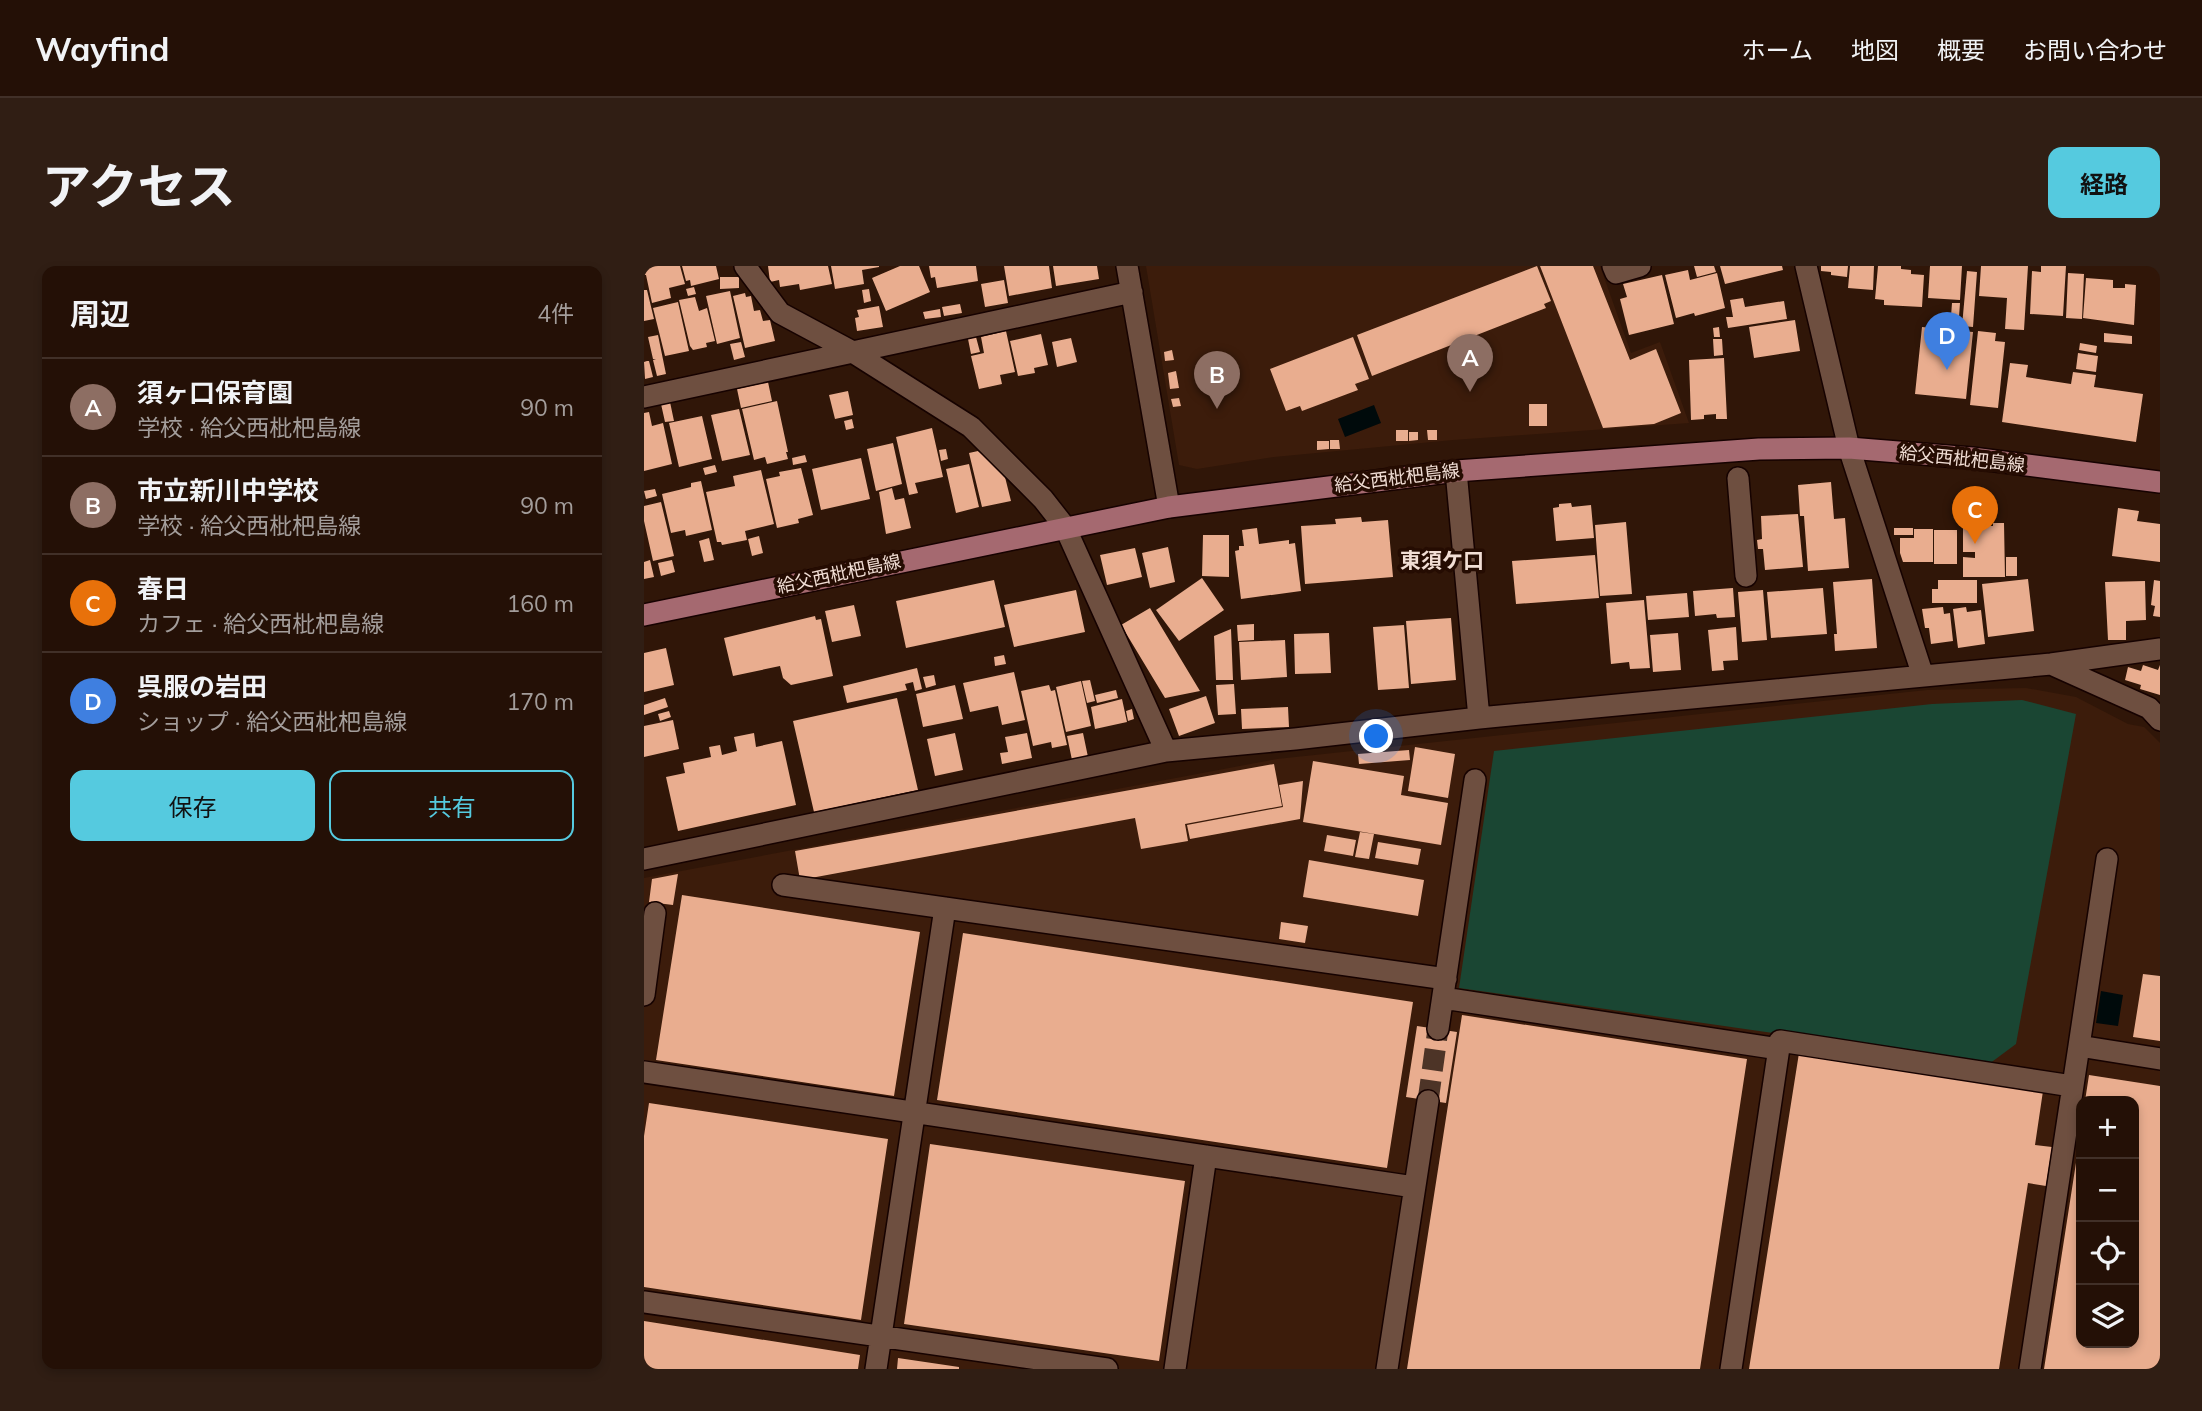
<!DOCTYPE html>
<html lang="ja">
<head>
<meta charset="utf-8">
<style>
  :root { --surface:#241006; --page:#301e14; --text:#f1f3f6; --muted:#a39d9b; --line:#413028; --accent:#55cadf }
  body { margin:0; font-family:Mulish,"Noto Sans JP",sans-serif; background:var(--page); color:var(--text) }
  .controls { position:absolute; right:21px; bottom:21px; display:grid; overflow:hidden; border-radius:14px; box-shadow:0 4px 10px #0003 }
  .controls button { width:63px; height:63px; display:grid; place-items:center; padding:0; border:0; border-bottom:2px solid var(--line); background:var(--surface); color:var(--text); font:35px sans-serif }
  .you { position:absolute; left:733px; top:471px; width:24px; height:24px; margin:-18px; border:5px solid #fff; border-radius:50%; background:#1a73e8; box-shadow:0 0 0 10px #1a73e833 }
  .badge { display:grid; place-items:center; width:46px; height:46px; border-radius:50%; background:var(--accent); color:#fff; font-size:23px; font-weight:700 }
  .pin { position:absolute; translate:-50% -58px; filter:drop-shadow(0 2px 4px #0008) }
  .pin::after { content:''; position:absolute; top:37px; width:24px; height:21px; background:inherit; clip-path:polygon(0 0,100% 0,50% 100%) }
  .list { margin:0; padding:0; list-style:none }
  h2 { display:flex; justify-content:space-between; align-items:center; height:91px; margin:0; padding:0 28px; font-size:30px }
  h2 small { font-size:23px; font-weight:400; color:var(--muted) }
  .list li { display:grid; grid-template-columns:46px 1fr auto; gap:21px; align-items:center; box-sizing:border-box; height:98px; padding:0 28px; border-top:2px solid var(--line) }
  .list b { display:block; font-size:26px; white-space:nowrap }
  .list p { margin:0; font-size:23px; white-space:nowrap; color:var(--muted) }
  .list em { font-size:23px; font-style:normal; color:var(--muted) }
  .actions { display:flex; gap:14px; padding:21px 28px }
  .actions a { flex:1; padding:16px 0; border:2px solid var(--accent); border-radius:14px; text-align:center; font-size:24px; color:var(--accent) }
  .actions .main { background:var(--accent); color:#111 }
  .icon { flex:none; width:38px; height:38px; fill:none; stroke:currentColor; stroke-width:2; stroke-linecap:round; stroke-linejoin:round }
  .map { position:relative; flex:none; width:1516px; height:1103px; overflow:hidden; border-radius:14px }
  header { display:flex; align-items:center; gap:42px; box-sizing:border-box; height:98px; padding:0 35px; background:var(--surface); border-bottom:2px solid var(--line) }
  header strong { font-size:33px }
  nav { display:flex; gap:38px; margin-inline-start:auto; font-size:24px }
  .intro { display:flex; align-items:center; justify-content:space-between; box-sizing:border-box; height:168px; padding:0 42px }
  h1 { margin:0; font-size:49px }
  .button { padding:18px 32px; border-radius:14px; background:var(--accent); color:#111; font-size:24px; font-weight:700 }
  main { display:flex; gap:42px; padding:0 42px }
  aside { flex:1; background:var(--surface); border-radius:14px; box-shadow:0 4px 10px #0003 }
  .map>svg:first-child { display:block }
</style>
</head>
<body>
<header>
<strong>Wayfind</strong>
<nav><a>ホーム</a><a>地図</a><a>概要</a><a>お問い合わせ</a></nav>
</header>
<div class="intro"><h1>アクセス</h1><a class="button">経路</a></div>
<main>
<aside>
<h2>周辺<small>4件</small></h2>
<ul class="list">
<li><span class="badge" style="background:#8d6e63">A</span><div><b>須ヶ口保育園</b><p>学校 · 給父西枇杷島線</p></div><em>90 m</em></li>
<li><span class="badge" style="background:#8d6e63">B</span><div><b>市立新川中学校</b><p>学校 · 給父西枇杷島線</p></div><em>90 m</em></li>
<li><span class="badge" style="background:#e8710a">C</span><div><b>春日</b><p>カフェ · 給父西枇杷島線</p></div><em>160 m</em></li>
<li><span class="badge" style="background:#3f7fe0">D</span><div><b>呉服の岩田</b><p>ショップ · 給父西枇杷島線</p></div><em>170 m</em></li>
</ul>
<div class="actions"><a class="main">保存</a><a>共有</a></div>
</aside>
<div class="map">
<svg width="1516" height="1103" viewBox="0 0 1516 1103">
  <rect width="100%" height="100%" fill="#301608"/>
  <path fill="#3c1c0b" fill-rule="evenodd" d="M 502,0 L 956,0 L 987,87 L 1016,76 L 1045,157 L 809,174 L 630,191 L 553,203 L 535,199 Z
    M 1382,422 L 1432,431 L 1484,458 L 1500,461 L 1516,477 L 1516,1103 L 0,1103 L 0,612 L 633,493 L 1283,424 ZM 1437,835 L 1490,835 L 1490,1077 L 1437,1077 Z"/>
  <path fill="#1a4633" d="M 1378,434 L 1432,448 L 1372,778 L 1345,798 L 815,722 L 850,485 L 1288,438 Z"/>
  <path fill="#000a0b" d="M 730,139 L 737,157 L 701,171 L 694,153 Z
    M 1457,725 L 1479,729 L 1474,760 L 1452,757 Z"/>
  <path fill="#e9ad8f" d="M 0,0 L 36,0 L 41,18 L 25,22 L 27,32 L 8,37 L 2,9 L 0,9 Z
    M 38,0 L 72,0 L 75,13 L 47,20 L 46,14 L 42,15 Z
    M 124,0 L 184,0 L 188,18 L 156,24 L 155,18 L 136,21 L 135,14 L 126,16 Z
    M 187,0 L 235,0 L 235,1 L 218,4 L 220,18 L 191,23 Z
    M 256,0 L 275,0 L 286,26 L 242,45 L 228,12 Z
    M 285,0 L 332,0 L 334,15 L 293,22 L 291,11 L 287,12 Z
    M 360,0 L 405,0 L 408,22 L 365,30 Z
    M 409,0 L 453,0 L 455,13 L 412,20 Z
    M 893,0 L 907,35 L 900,38 L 902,42 L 728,110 L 713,69 Z
    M 896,0 L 949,0 L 986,94 L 1012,83 L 1037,147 L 1010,158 L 959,162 Z
    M 1050,0 L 1070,0 L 1072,6 L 1053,11 Z
    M 1076,0 L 1138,0 L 1139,4 L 1081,18 Z
    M 1177,0 L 1204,0 L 1203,11 L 1187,9 L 1187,6 L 1177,5 Z
    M 1206,0 L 1230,0 L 1229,24 L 1204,22 Z
    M 1234,0 L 1257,0 L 1257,3 L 1267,4 L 1267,8 L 1280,9 L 1278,41 L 1240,39 L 1240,34 L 1231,33 Z
    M 1286,0 L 1318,0 L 1316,34 L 1284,32 Z
    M 1337,0 L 1384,0 L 1380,64 L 1361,63 L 1363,32 L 1335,30 Z
    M 1397,0 L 1422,0 L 1419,50 L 1386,48 L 1388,5 L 1397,6 Z
    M 1044,4 L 1046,14 L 1073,7 L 1081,42 L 1051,50 L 1050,47 L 1032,52 L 1021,9 Z
    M 1323,5 L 1333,6 L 1329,61 L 1318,60 Z
    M 1424,7 L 1440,8 L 1438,53 L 1422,52 Z
    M 1018,9 L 1030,58 L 985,69 L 976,33 L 983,31 L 979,18 Z
    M 76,11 L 95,11 L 95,22 L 76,23 Z
    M 1442,12 L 1469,14 L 1469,22 L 1481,22 L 1481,18 L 1492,19 L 1490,59 L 1439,52 Z
    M 360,14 L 364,37 L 341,41 L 337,18 Z
    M 50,21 L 52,28 L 44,30 L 42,23 Z
    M 225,23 L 227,35 L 220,37 L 218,24 Z
    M 0,24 L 3,24 L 10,53 L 0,55 Z
    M 86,25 L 96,72 L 73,78 L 62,30 Z
    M 101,27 L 102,31 L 107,30 L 110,45 L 116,44 L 119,55 L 126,54 L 131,75 L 101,82 L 89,30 Z
    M 51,31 L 55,45 L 63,42 L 71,75 L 62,77 L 63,81 L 49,84 L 46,80 L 35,34 Z
    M 1099,32 L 1101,41 L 1140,35 L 1143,53 L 1084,62 L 1082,51 L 1089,51 L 1086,34 Z
    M 34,36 L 45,85 L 21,90 L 9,42 Z
    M 1308,37 L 1316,37 L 1315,51 L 1307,50 Z
    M 316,38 L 318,47 L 300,50 L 298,41 Z
    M 235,40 L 239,61 L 213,65 L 211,52 L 215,51 L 213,44 Z
    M 296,43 L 297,51 L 281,53 L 279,46 Z
    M 1303,53 L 1313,53 L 1313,60 L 1302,59 Z
    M 1151,54 L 1156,85 L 1110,92 L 1105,61 Z
    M 1075,61 L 1076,71 L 1070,71 L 1069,62 Z
    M 1278,61 L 1329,66 L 1322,133 L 1271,128 Z
    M 362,65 L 371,106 L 356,109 L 358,118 L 335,123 L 327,90 L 340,87 L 337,71 Z
    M 1334,65 L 1352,67 L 1351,75 L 1361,76 L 1354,142 L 1326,139 Z
    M 1460,67 L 1488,70 L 1488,78 L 1460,76 Z
    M 397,68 L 404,99 L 390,102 L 391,107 L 374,110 L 366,75 Z
    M 14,69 L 22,108 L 13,110 L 9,94 L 12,93 L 9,93 L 4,71 Z
    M 332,71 L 336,86 L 327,88 L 324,73 Z
    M 709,71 L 725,113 L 711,118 L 714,124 L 658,145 L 656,140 L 642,145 L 626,103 Z
    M 427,72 L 433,96 L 413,101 L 408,76 Z
    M 1069,73 L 1078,73 L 1079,89 L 1070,90 Z
    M 97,76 L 101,91 L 90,94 L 86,78 Z
    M 1436,77 L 1453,80 L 1452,87 L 1435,84 Z
    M 528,84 L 530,94 L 521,95 L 520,86 Z
    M 1434,87 L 1454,90 L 1452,106 L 1432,103 Z
    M 1080,92 L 1083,153 L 1072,153 L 1072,148 L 1060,149 L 1060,153 L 1047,154 L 1045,94 Z
    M 3,95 L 5,95 L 9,111 L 1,113 L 0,96 Z
    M 1366,97 L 1384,99 L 1382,111 L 1427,118 L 1429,106 L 1452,109 L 1450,121 L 1499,128 L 1492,176 L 1358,156 Z
    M 532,105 L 535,122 L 526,123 L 524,107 Z
    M 124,116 L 128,135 L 97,142 L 93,123 Z
    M 204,125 L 209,149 L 191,153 L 185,129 Z
    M 535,132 L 537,140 L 529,141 L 527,133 Z
    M 133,135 L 144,186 L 142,186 L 144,193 L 123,198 L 121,191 L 110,194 L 98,143 Z
    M 26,136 L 30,155 L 21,156 L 17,138 Z
    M 885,138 L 903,138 L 903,160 L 885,160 Z
    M 95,143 L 106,189 L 78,195 L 67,149 Z
    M 5,146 L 8,160 L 19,157 L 28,198 L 0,205 L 0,147 Z
    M 58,150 L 68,193 L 35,201 L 25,157 Z
    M 208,153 L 210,162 L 202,164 L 200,155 Z
    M 288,162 L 299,211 L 271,217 L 274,227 L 265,229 L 252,171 Z
    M 752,164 L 764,164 L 764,175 L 752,175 Z
    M 783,164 L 793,164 L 793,174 L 784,174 Z
    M 765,166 L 774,166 L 774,174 L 765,175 Z
    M 686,174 L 695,174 L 696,183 L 686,183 Z
    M 673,175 L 685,175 L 685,183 L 673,184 Z
    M 249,177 L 258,218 L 232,225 L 223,183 Z
    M 302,183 L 304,193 L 297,195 L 295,184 Z
    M 334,185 L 360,207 L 367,235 L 338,241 L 325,187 Z
    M 161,189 L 163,196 L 149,199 L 148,192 Z
    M 217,192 L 226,233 L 177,244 L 168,203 Z
    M 325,198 L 335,241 L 312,247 L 302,203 Z
    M 71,199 L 73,206 L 61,209 L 59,202 Z
    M 157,202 L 169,249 L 154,253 L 155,257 L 133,262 L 122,213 L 136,210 L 135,206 Z
    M 117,204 L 130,258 L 101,265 L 103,274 L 78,279 L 77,276 L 73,276 L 62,226 L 91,220 L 89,210 Z
    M 57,215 L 68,264 L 42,270 L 41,264 L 27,267 L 18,228 L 47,221 L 47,217 Z
    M 1187,216 L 1190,253 L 1201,252 L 1205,302 L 1164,305 L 1160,250 L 1156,250 L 1154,219 Z
    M 248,222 L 251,234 L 260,232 L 267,262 L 242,268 L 235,226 Z
    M 11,223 L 13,230 L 2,233 L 0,225 Z
    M 17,236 L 30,290 L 9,295 L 0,255 L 0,240 Z
    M 927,237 L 928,241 L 947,239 L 950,272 L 912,275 L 909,242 L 915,241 L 915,238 Z
    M 1474,242 L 1495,245 L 1493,255 L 1516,258 L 1516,296 L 1468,290 Z
    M 1154,248 L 1159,301 L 1121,304 L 1119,283 L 1114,283 L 1113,274 L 1118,273 L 1117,250 Z
    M 717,251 L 718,256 L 744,254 L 749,311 L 661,318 L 657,260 L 692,258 L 691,253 Z
    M 982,256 L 988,328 L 956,330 L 951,259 Z
    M 1349,257 L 1360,257 L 1361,311 L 1319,311 L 1319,291 L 1331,292 L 1331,286 L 1319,286 L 1319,260 L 1349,260 Z
    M 613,262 L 615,278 L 645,274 L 645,278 L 651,277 L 657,325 L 597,333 L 591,285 L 595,284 L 595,280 L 600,280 L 598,264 Z
    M 1250,262 L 1269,262 L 1269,269 L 1250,269 Z
    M 1270,263 L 1289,263 L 1289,296 L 1259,296 L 1256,287 L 1256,272 L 1270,272 Z
    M 1290,264 L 1313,264 L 1313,298 L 1290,298 Z
    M 559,269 L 585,269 L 585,311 L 558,310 Z
    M 115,270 L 119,287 L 108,290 L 104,273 Z
    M 65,272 L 70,294 L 60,296 L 55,275 Z
    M 524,281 L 531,316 L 506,322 L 498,287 Z
    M 491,282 L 498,311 L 463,319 L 456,289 Z
    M 951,289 L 955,332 L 872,338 L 868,295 Z
    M 1362,291 L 1373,291 L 1373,310 L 1362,310 Z
    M 6,294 L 10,311 L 0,313 L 0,296 Z
    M 28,294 L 31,306 L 17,310 L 14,297 Z
    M 558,312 L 580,344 L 535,375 L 512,344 Z
    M 1228,313 L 1233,382 L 1191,385 L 1190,368 L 1193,368 L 1189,316 Z
    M 1384,313 L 1390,365 L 1344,371 L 1338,318 Z
    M 350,314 L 361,361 L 262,382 L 252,335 Z
    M 1294,314 L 1333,314 L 1333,337 L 1288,337 L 1288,323 L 1294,323 Z
    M 1510,314 L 1516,315 L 1516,351 L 1509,350 L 1511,340 L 1507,339 Z
    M 1501,315 L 1502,354 L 1482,355 L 1482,374 L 1464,374 L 1461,316 Z
    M 1089,322 L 1091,351 L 1073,352 L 1072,348 L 1051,350 L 1049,325 Z
    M 1179,322 L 1183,368 L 1127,372 L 1123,326 Z
    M 432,324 L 441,366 L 370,381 L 360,339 Z
    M 1119,324 L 1123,374 L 1098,376 L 1094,326 Z
    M 1043,327 L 1045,351 L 1004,354 L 1002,330 Z
    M 1000,334 L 1006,402 L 986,403 L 985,396 L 967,398 L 962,337 Z
    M 210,339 L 217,370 L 188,376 L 181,345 Z
    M 1299,341 L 1300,348 L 1306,347 L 1309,375 L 1287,378 L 1285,362 L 1281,362 L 1278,343 Z
    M 1322,341 L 1323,346 L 1337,344 L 1341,378 L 1314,382 L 1309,343 Z
    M 506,342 L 556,425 L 521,432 L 477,359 Z
    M 171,350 L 172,354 L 177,353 L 189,410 L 147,419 L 139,412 L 136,400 L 89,410 L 80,372 Z
    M 807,352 L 812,414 L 767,418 L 762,355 Z
    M 610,358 L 610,374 L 594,375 L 593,359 Z
    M 760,359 L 765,422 L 734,424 L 729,361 Z
    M 1092,361 L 1094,394 L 1079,395 L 1080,404 L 1068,405 L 1064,364 Z
    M 587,363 L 589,414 L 572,414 L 570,370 Z
    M 685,367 L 687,407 L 651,408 L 650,368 Z
    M 1034,367 L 1037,404 L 1009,406 L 1006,369 Z
    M 641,374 L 643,411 L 597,414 L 595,376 Z
    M 22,382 L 30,419 L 0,426 L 0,387 Z
    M 360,389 L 362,398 L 351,400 L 350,391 Z
    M 1499,399 L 1514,404 L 1516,399 L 1516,429 L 1496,423 L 1497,419 L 1481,414 L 1484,401 L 1497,405 Z
    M 273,402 L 278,423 L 271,425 L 269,416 L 261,418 L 263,424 L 203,437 L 199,420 Z
    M 370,406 L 381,454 L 358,459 L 354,440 L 326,446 L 319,417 Z
    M 290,409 L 292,419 L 282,422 L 279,411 Z
    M 446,414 L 451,435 L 443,437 L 438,415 Z
    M 437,415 L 447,460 L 422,466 L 412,421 Z
    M 590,418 L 592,448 L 574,449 L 572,419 Z
    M 311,419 L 319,453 L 279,461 L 272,428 Z
    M 405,419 L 407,425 L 411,424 L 423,479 L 408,482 L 407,476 L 389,480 L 377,425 Z
    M 472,424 L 474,432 L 453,437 L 451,429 Z
    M 562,430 L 571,457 L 535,470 L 525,443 Z
    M 21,432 L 24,441 L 0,449 L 0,439 Z
    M 253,432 L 274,524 L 170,546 L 149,455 Z
    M 478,433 L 483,456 L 451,463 L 447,441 Z
    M 644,441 L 645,461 L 598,463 L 597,443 Z
    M 488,443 L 490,453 L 484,455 L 482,445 Z
    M 25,445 L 27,451 L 16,455 L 14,448 Z
    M 29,454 L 35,483 L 0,491 L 0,460 Z
    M 110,467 L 112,481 L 138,475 L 152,539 L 34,565 L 22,511 L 41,507 L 39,497 L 67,491 L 65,481 L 76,479 L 78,489 L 93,485 L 90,471 Z
    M 311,467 L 319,504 L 291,510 L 283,473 Z
    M 383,467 L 388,492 L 358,498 L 356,487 L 364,486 L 361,471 Z
    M 439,467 L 444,491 L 428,494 L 423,470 Z
    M 771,481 L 811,488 L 804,532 L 764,525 Z
    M 765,484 L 766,494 L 715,498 L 714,488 Z
    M 669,495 L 760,510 L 757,529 L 804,537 L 797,579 L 659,556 Z
    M 630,498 L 638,540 L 541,558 L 544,575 L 497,583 L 491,552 L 156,614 L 151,585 Z
    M 659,515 L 656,553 L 546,573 L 543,559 L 639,541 L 635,519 Z
    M 716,566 L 730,568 L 725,593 L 711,591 Z
    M 683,569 L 712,574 L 709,590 L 680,585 Z
    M 734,576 L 777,583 L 774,599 L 731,592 Z
    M 665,594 L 780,614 L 774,650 L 659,631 Z
    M 34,608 L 29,639 L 5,636 L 8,613 Z
    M 38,629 L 276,666 L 250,830 L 12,794 Z
    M 637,656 L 664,660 L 661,677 L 635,673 Z
    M 319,667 L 769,736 L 743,902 L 293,834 Z
    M 1499,708 L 1516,710 L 1516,775 L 1489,771 Z
    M 818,749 L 1103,793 L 1056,1103 L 763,1103 Z
    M 773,760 L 813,766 L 802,837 L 762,831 Z
    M 1155,787 L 1399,825 L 1391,879 L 1408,881 L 1402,920 L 1384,917 L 1355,1103 L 1105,1103 Z
    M 1445,809 L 1516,820 L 1516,1103 L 1400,1103 L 1436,871 L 1437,1077 L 1490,1077 L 1490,835 L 1441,835 Z
    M 5,837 L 244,873 L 217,1054 L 0,1021 L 0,870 Z
    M 286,878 L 541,915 L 515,1095 L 260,1058 Z
    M 0,1055 L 216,1089 L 214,1103 L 0,1103 Z
    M 254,1092 L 315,1101 L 315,1103 L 253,1103 Z"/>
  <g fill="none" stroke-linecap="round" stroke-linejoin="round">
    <path stroke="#4d3427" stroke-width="21" stroke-dasharray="21 10" stroke-linecap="butt" d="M 784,835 L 794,763"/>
    <g stroke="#160200" stroke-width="24">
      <path id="minor" d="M 101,0 L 136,47 L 207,85 L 327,161 L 399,233 L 421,261 L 522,485
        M 483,0 L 525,241
        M 969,0 L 972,7 L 996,0
        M 1162,0 L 1205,182 L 1279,410
        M 0,131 L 488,26
        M 812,205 L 835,452
        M 1094,212 L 1102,310
        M 1407,398 L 1505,442 L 1516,454
        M 0,593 L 522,485 L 651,473 L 835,452 L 1407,398 L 1516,383
        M 139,619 L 802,713
        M 0,729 L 11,647
        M 799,732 L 1135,783
        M 794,763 L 831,514
        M 1435,780 L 1463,593
        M 0,806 L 770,921
        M 0,1036 L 463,1103
        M 232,1103 L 301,642
        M 531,1103 L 562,890
        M 743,1103 L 784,835
        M 1087,1103 L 1136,775 L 1428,820
        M 1386,1103 L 1435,780 L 1516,793"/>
    </g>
    <g stroke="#160200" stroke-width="24">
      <path id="major" d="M 0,349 L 525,241 L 812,205 L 1115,183 L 1205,182 L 1328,192 L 1516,216"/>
    </g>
    <use href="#minor" stroke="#6e4f40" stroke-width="21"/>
    <use href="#major" stroke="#a56970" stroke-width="21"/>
  </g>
  <g text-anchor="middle" stroke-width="7" stroke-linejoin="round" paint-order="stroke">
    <g font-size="18" fill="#f1ded5" stroke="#250c02">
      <text transform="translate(1318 193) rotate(6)" y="6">給父西枇杷島線</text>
      <text transform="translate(753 212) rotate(-7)" y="6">給父西枇杷島線</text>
      <text transform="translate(195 308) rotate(-12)" y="6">給父西枇杷島線</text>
    </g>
    <g font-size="21" font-weight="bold" fill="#f1ded5" stroke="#250c02">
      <text x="798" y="302">東須ケ口</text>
    </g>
  </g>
</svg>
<div class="controls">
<button>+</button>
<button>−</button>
<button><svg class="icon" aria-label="locate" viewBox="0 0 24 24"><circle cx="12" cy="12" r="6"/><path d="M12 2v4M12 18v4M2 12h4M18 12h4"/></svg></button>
<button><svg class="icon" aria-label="layers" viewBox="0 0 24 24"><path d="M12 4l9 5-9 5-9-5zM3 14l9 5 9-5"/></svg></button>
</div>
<div class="you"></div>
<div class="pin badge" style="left:826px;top:126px;background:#8d6e63">A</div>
<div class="pin badge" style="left:573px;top:143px;background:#8d6e63">B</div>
<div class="pin badge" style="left:1331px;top:278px;background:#e8710a">C</div>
<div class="pin badge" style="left:1303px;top:104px;background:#3f7fe0">D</div>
</div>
</main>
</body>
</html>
